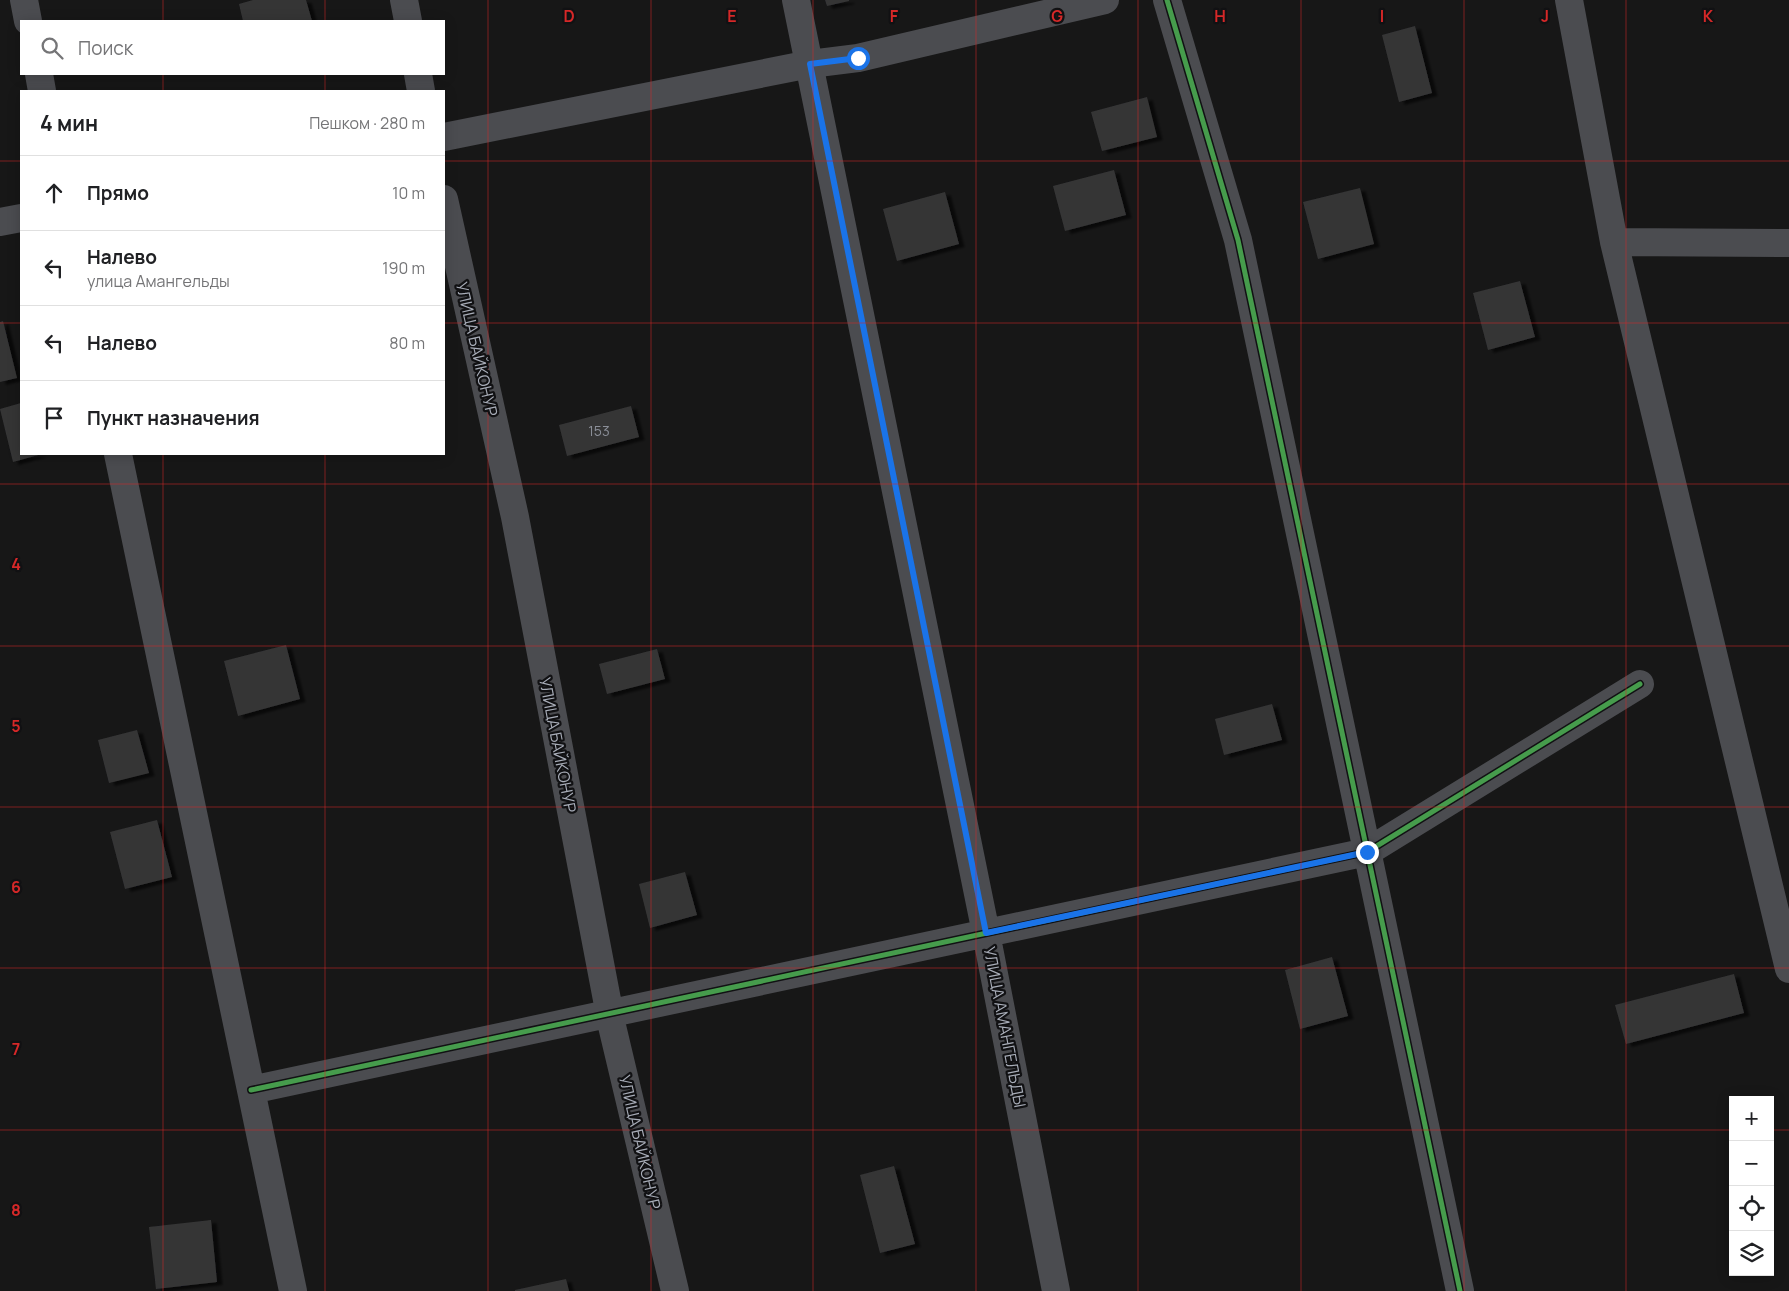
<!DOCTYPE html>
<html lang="ru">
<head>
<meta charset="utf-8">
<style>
  :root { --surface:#fff; --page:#f6f6f6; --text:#202124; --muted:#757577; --line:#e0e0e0 }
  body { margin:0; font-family:Manrope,sans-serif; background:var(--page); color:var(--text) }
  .controls { position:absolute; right:15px; bottom:15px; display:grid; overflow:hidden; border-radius:0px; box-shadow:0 2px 12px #0003 }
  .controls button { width:45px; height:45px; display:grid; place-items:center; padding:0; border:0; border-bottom:1px solid var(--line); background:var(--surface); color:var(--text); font:25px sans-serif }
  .stop { position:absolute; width:15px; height:15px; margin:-11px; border:4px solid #1a73e8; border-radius:50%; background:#fff }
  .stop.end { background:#1a73e8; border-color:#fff; box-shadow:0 1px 5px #0008 }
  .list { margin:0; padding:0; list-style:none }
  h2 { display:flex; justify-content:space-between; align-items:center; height:65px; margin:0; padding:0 20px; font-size:21px }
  h2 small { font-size:16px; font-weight:400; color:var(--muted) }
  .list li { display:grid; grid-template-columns:32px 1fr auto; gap:15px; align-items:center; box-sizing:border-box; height:75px; padding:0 20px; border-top:1px solid var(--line) }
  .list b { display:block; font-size:19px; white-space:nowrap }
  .list p { margin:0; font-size:16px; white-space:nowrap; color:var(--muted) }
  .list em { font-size:16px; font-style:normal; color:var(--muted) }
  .icon { flex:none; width:28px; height:28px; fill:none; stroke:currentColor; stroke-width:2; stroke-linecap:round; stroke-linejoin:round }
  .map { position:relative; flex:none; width:1789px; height:1291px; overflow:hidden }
  .search { position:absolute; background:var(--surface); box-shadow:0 2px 12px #0003; left:20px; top:20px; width:425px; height:55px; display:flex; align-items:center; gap:12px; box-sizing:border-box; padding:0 18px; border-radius:0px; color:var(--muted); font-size:19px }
  .panel { position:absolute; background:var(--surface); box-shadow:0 2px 12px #0003; left:20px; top:90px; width:425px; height:365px; border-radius:0px }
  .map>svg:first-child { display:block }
</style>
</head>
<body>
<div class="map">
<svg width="1789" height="1291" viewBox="0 0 1789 1291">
  <defs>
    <filter id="shadow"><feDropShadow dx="5.5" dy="3" stdDeviation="1" flood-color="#0009"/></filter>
  </defs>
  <rect width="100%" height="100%" fill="#171717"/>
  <path fill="#353536" filter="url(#shadow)" d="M 253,0 L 306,0 L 312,21 L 243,21 L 239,4 Z
    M 825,0 L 849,0 L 849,1 L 827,6 Z
    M 1415,26 L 1432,93 L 1399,102 L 1382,35 Z
    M 1147,97 L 1157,137 L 1102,151 L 1091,112 Z
    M 1114,170 L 1126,215 L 1065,231 L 1053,186 Z
    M 1360,188 L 1374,244 L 1318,259 L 1303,202 Z
    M 945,192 L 959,244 L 897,261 L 883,209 Z
    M 1520,281 L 1535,337 L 1488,350 L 1473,293 Z
    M 3,321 L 17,378 L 0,382 L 0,322 Z
    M 21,403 L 21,454 L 42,454 L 13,462 L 0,409 Z
    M 631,406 L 639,437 L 567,456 L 559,425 Z
    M 286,645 L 300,699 L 238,716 L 224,661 Z
    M 657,649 L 665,679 L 607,694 L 599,664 Z
    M 1272,704 L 1282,740 L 1224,755 L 1215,719 Z
    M 137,730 L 149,773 L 109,783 L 98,740 Z
    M 157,820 L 172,877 L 125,889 L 110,832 Z
    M 685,872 L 697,915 L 650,928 L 639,884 Z
    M 1332,957 L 1348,1016 L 1300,1029 L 1285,970 Z
    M 1734,974 L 1744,1013 L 1626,1044 L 1615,1005 Z
    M 894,1166 L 915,1244 L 880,1253 L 860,1175 Z
    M 211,1220 L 217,1282 L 156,1289 L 149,1227 Z
    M 566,1279 L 569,1291 L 515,1291 L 515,1290 Z"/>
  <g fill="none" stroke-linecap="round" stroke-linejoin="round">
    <path stroke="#4b4c50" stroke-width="28" d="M 24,0 L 28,21
      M 404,0 L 408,21
      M 796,0 L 986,933 L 1056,1291
      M 1167,0 L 1238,240 L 1460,1291
      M 1569,0 L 1614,242 L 1789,969
      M 39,74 L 42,91
      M 418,74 L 421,91
      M 444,137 L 810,64 L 858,58 L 1105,0
      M 444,199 L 515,517 L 612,1026 L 675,1291
      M 0,222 L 21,218
      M 1614,242 L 1789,243
      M 118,454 L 293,1291
      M 251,1090 L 1367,852 L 1640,684"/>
    <g stroke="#111113" stroke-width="8">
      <path id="cycleway" d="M 1167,0 L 1238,240 L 1460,1291
        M 251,1090 L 1367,852 L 1640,684"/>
    </g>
    <use href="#cycleway" stroke="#469c4c" stroke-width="5"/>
  </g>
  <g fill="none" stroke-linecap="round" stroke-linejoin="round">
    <path stroke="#1a73e8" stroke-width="6" d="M 858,58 L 810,64 L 986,933 L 1367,852"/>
  </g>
  <path fill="none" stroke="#d62828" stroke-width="1" stroke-opacity="0.55" d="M 163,0 L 163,21M 325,0 L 325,21M 488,0 L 488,1291M 651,0 L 651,1291M 813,0 L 813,1291M 976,0 L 976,1291M 1138,0 L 1138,1291M 1301,0 L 1301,1291M 1464,0 L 1464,1291M 1626,0 L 1626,1291M 163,74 L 163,91M 325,74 L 325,91M 0,161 L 21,161M 444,161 L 1789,161M 0,323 L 21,323M 444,323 L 1789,323M 163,454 L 163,1291M 325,454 L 325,1291M 0,484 L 1789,484M 0,646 L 1789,646M 0,807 L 1789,807M 0,968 L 1789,968M 0,1130 L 1733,1130M 1770,1130 L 1789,1130"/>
  <g text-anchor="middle" stroke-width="4.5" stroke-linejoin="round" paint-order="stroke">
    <g font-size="14" fill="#8b8f98">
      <text x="599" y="436">153</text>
    </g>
    <g font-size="16" fill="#a8adb8" stroke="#111113">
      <text transform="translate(477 349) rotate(77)" y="6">УЛИЦА БАЙКОНУР</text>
      <text transform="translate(558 745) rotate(79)" y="6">УЛИЦА БАЙКОНУР</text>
      <text transform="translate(1005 1027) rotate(79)" y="6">УЛИЦА АМАНГЕЛЬДЫ</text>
      <text transform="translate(640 1142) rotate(77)" y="6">УЛИЦА БАЙКОНУР</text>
    </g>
  </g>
  <g font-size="16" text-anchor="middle" font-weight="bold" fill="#d62828" stroke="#111113" stroke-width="4.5" stroke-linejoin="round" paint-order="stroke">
    <text x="569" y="22">D</text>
    <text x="732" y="22">E</text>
    <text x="894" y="22">F</text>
    <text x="1057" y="22">G</text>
    <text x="1220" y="22">H</text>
    <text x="1382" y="22">I</text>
    <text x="1545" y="22">J</text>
    <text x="1708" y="22">K</text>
    <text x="16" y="570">4</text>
    <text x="16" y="732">5</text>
    <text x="16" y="893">6</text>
    <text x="16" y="1055">7</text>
    <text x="16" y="1216">8</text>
  </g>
</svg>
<div class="controls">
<button>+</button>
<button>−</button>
<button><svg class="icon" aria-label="locate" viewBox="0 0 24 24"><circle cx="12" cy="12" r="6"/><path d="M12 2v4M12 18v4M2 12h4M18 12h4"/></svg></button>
<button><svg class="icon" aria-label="layers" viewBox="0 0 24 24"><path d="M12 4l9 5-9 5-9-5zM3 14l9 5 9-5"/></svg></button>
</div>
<div class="stop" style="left:858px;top:58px"></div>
<div class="stop end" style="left:1367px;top:852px"></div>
<div class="search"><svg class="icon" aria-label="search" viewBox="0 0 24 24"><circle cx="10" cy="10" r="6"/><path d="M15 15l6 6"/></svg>Поиск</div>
<section class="panel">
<h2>4 мин<small>Пешком · 280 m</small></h2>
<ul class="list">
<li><svg class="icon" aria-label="ahead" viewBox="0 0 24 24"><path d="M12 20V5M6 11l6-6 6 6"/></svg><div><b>Прямо</b></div><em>10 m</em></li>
<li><svg class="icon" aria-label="left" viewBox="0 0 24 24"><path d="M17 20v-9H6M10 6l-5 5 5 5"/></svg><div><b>Налево</b><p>улица Амангельды</p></div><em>190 m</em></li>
<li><svg class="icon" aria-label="left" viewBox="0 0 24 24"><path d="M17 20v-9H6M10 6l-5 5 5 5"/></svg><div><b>Налево</b></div><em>80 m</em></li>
<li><svg class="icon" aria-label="arrive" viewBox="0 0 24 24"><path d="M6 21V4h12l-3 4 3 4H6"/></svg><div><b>Пункт назначения</b></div></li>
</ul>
</section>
</div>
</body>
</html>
